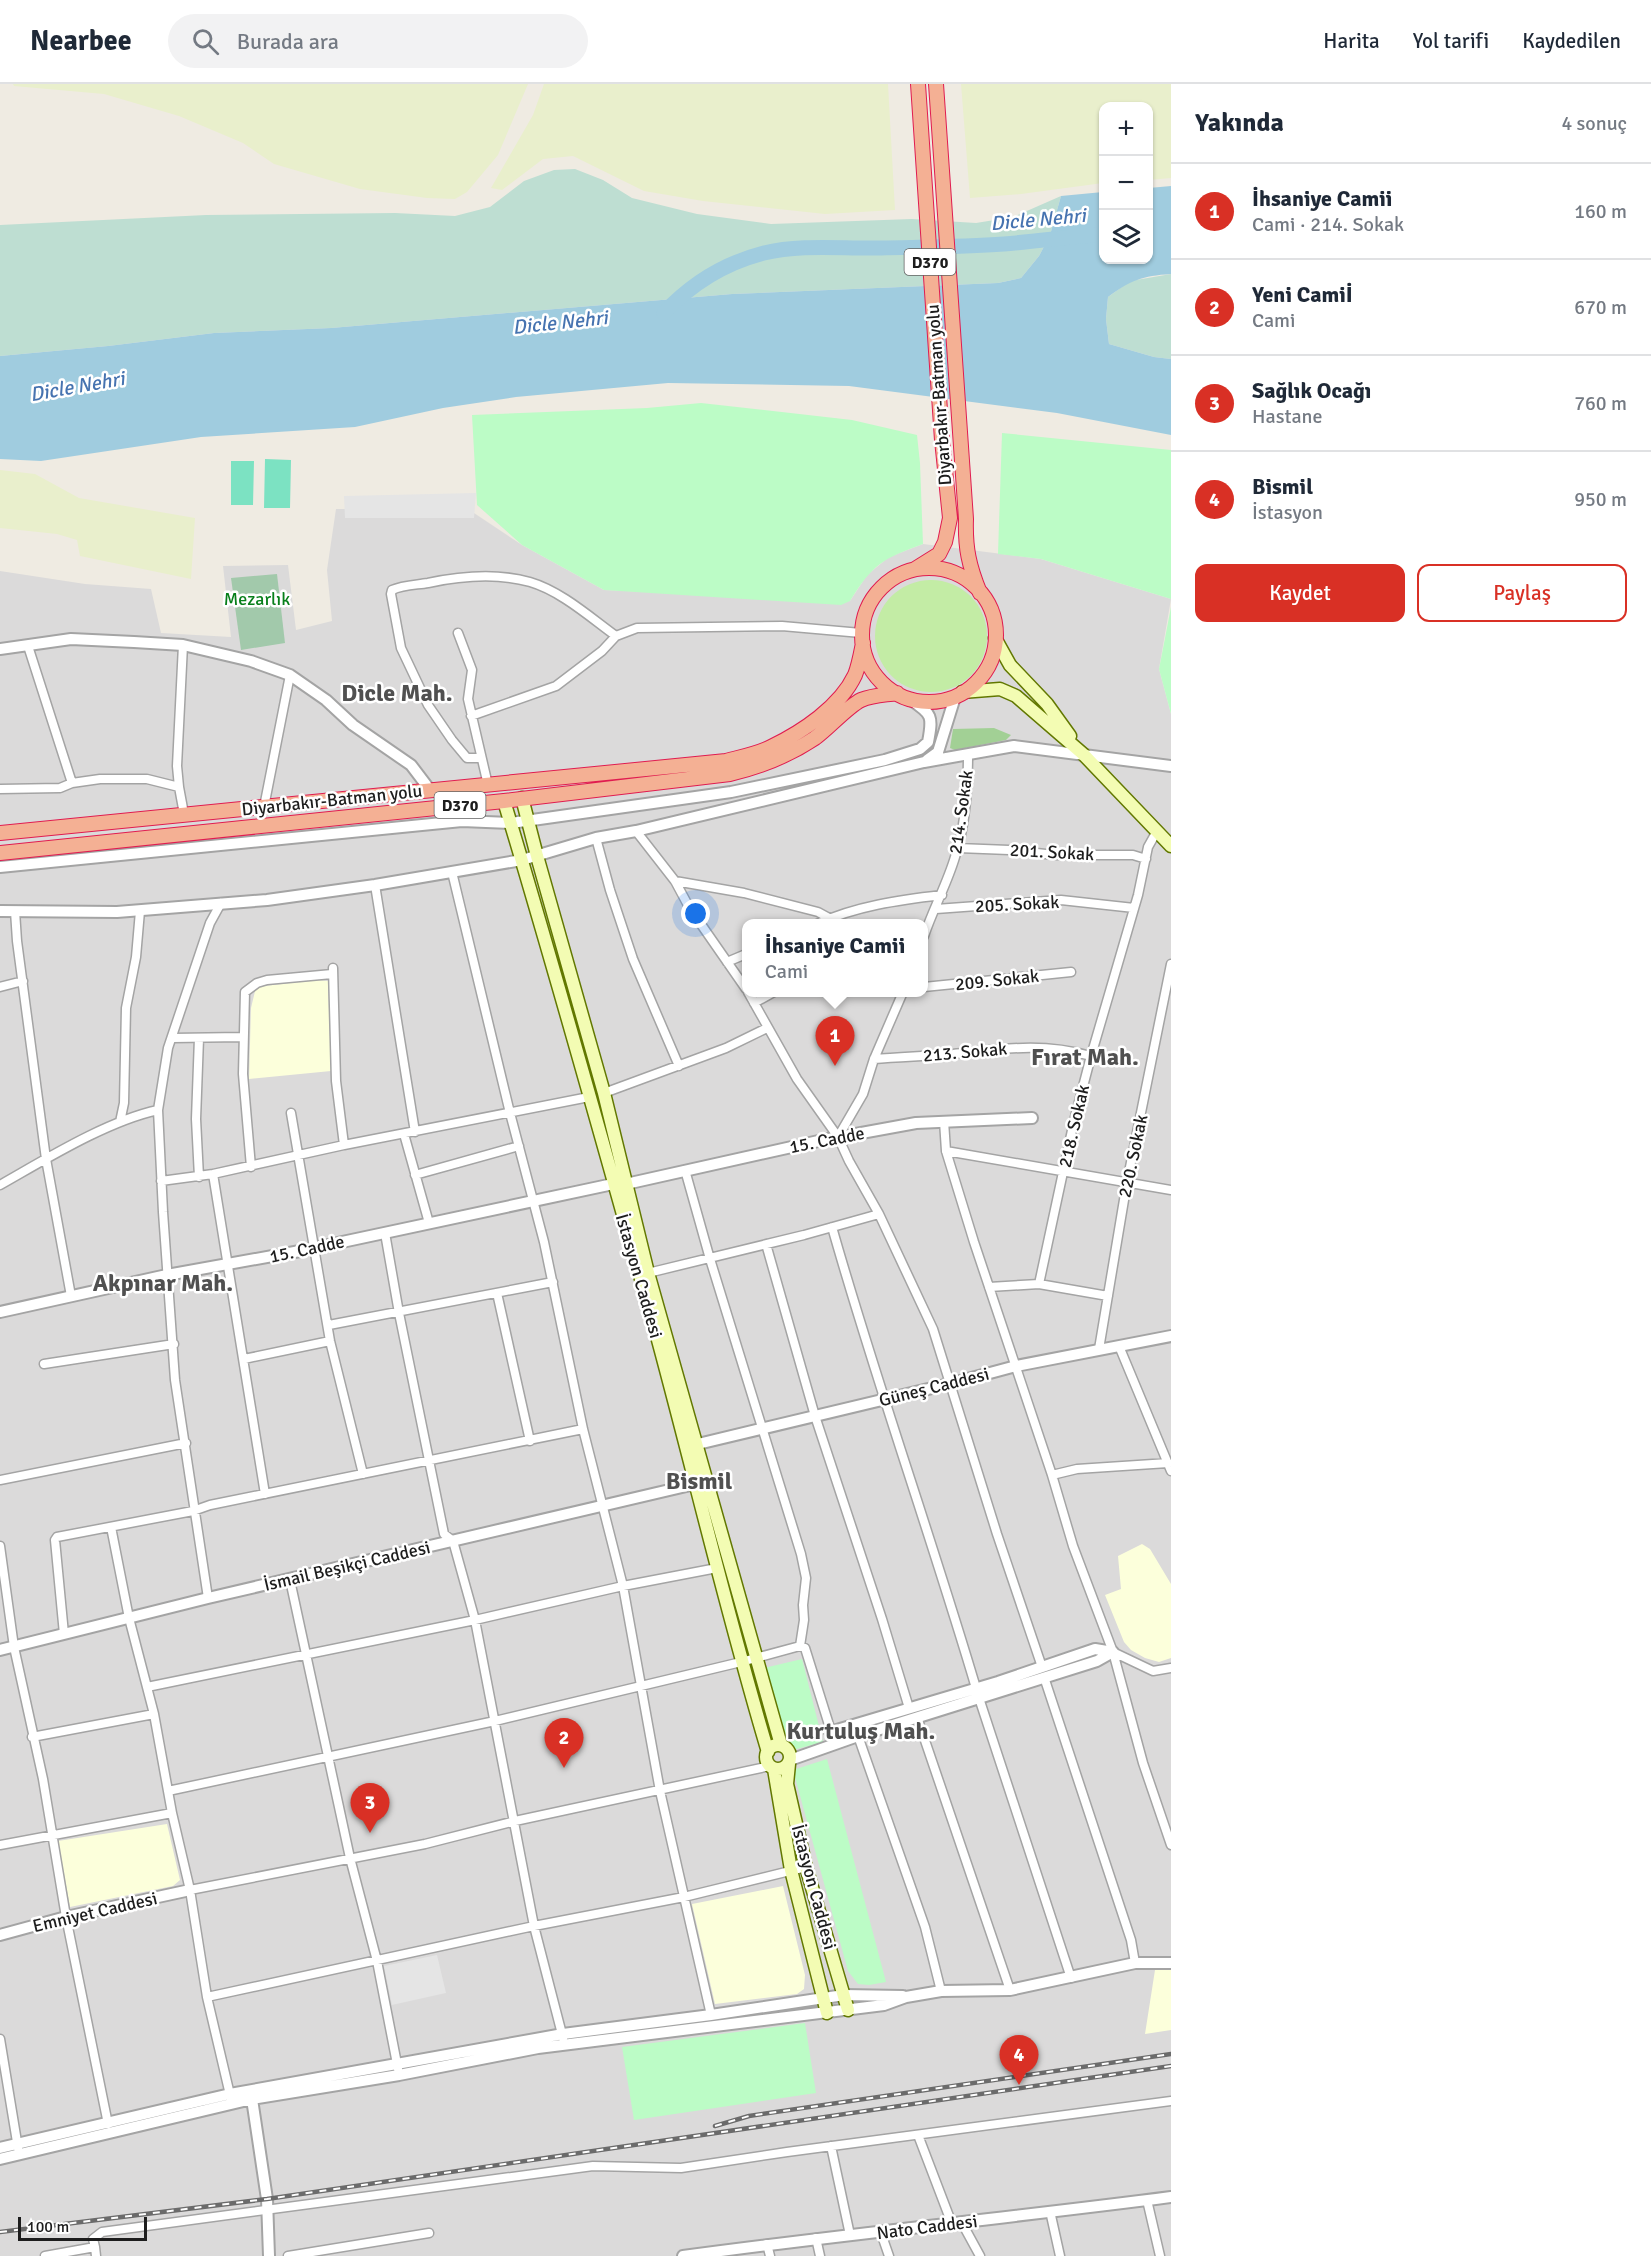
<!DOCTYPE html>
<html lang="tr">
<head>
<meta charset="utf-8">
<style>
  :root { --surface:#fff; --page:#f2f2f3; --text:#1f2937; --muted:#747a83; --line:#e0e1e3; --accent:#d93025 }
  body { margin:0; font-family:Signika,sans-serif; background:var(--page); color:var(--text) }
  .controls { position:absolute; right:18px; top:18px; display:grid; overflow:hidden; border-radius:12px; box-shadow:0 2px 4px #0004 }
  .controls button { width:54px; height:54px; display:grid; place-items:center; padding:0; border:0; border-bottom:2px solid var(--line); background:var(--surface); color:var(--text); font:30px sans-serif }
  .scale { position:absolute; left:18px; bottom:15px; width:129px; box-sizing:border-box; padding-left:6px; border:3px solid #1d1d1d; border-top:0; font-size:16px; line-height:21px; white-space:nowrap; color:#1d1d1d; -webkit-text-stroke:4px #fff; paint-order:stroke }
  .you { position:absolute; left:696px; top:830px; width:21px; height:21px; margin:-15px; border:4px solid #fff; border-radius:50%; background:#1a73e8; box-shadow:0 0 0 9px #1a73e833 }
  .badge { display:grid; place-items:center; width:39px; height:39px; border-radius:50%; background:var(--accent); color:#fff; font-size:20px; font-weight:700 }
  .pin { position:absolute; translate:-50% -50px; filter:drop-shadow(0 2px 3px #0008) }
  .pin::after { content:''; position:absolute; top:32px; width:21px; height:18px; background:inherit; clip-path:polygon(0 0,100% 0,50% 100%) }
  .popup { position:absolute; left:742px; top:835px; width:186px; height:78px; box-sizing:border-box; display:grid; place-content:center; border-radius:12px; background:var(--surface); filter:drop-shadow(0 2px 4px #0005); font-size:20px; white-space:nowrap; color:var(--muted) }
  .popup b { font-size:22px; color:var(--text) }
  .popup::after { content:''; position:absolute; left:50%; top:100%; margin-left:-12px; border:12px solid transparent; border-top-color:var(--surface) }
  .list { margin:0; padding:0; list-style:none }
  h2 { display:flex; justify-content:space-between; align-items:center; height:78px; margin:0; padding:0 24px; font-size:26px }
  h2 small { font-size:20px; font-weight:400; color:var(--muted) }
  .list li { display:grid; grid-template-columns:39px 1fr auto; gap:18px; align-items:center; box-sizing:border-box; height:96px; padding:0 24px; border-top:2px solid var(--line) }
  .list b { display:block; font-size:22px; white-space:nowrap }
  .list p { margin:0; font-size:20px; white-space:nowrap; color:var(--muted) }
  .list em { font-size:20px; font-style:normal; color:var(--muted) }
  .actions { display:flex; gap:12px; padding:18px 24px }
  .actions a { flex:1; padding:14px 0; border:2px solid var(--accent); border-radius:12px; text-align:center; font-size:21px; color:var(--accent) }
  .actions .main { background:var(--accent); color:#fff }
  .icon { flex:none; width:33px; height:33px; fill:none; stroke:currentColor; stroke-width:2; stroke-linecap:round; stroke-linejoin:round }
  .map { position:relative; flex:none; width:1171px; height:2172px; overflow:hidden }
  header { display:flex; align-items:center; gap:36px; box-sizing:border-box; height:84px; padding:0 30px; background:var(--surface); border-bottom:2px solid var(--line) }
  header strong { font-size:28px }
  nav { display:flex; gap:33px; margin-inline-start:auto; font-size:21px }
  .search { width:420px; height:54px; background:var(--page); display:flex; align-items:center; gap:15px; box-sizing:border-box; padding:0 21px; border-radius:33px; color:var(--muted); font-size:22px }
  main { display:flex }
  aside { flex:1; background:var(--surface) }
  .map>svg:first-child { display:block }
</style>
</head>
<body>
<header>
<strong>Nearbee</strong>
<div class="search"><svg class="icon" aria-label="search" viewBox="0 0 24 24"><circle cx="10" cy="10" r="6"/><path d="M15 15l6 6"/></svg>Burada ara</div>
<nav><a>Harita</a><a>Yol tarifi</a><a>Kaydedilen</a></nav>
</header>
<main>
<div class="map">
<svg width="1171" height="2172" viewBox="0 0 1171 2172">
  <rect width="100%" height="100%" fill="#efebe2"/>
  <path fill="#dbdada" fill-rule="evenodd" d="M 336,425 L 468,425 L 522,461 L 604,506 L 850,517 L 867,491 L 889,473 L 923,460 L 1041,475 L 1171,515 L 1159,585 L 1171,630 L 1171,2172 L 0,2172 L 0,487 L 85,500 L 151,505 L 161,549 L 231,553 L 223,482 L 288,481 L 296,546 L 332,537 L 327,486 ZM 746,840 L 924,840 L 924,908 L 746,908 Z"/>
  <path fill="#fcffdb" d="M 316,896 L 328,897 L 331,987 L 249,995 L 251,924 L 256,903 Z
    M 1142,1460 L 1150,1465 L 1171,1500 L 1171,1574 L 1159,1578 L 1145,1574 L 1131,1566 L 1124,1558 L 1105,1511 L 1121,1505 L 1118,1472 Z
    M 167,1740 L 180,1796 L 173,1802 L 70,1823 L 58,1757 Z
    M 783,1802 L 805,1891 L 804,1905 L 797,1910 L 715,1920 L 692,1820 Z
    M 1171,1885 L 1171,1946 L 1145,1950 L 1155,1886 Z"/>
  <path fill="#e9efcc" d="M 13,0 L 528,0 L 498,71 L 467,108 L 455,115 L 427,114 L 360,105 L 274,80 L 243,59 L 179,32 L 104,10 L 14,2 Z
    M 544,0 L 888,0 L 895,126 L 825,130 L 703,117 L 644,107 L 573,72 L 543,75 L 502,106 L 491,104 L 533,31 Z
    M 961,0 L 1171,0 L 1171,94 L 1149,96 L 1148,22 L 1104,22 L 1103,99 L 1021,110 L 970,114 Z
    M 0,386 L 35,390 L 79,414 L 195,434 L 191,495 L 80,472 L 77,456 L 57,450 L 0,444 Z"/>
  <path fill="#c3eca5" d="M875 552a56 56 0 1 1 112 0a56 56 0 1 1-112 0Z"/>
  <path fill="#a2d095" d="M 994,644 L 1011,651 L 1006,656 L 955,666 L 950,664 L 953,645 Z"/>
  <path fill="#beded2" d="M 575,85 L 603,96 L 632,114 L 697,130 L 771,140 L 912,135 L 976,139 L 1013,133 L 1061,112 L 1050,151 L 1039,172 L 1021,194 L 998,199 L 732,210 L 331,244 L 214,249 L 108,262 L 0,272 L 0,141 L 206,131 L 395,129 L 455,132 L 490,123 L 524,97 L 554,86 Z
    M 1171,190 L 1171,275 L 1154,273 L 1109,260 L 1106,235 L 1108,213 L 1130,197 Z"/>
  <path fill="#a2c9ab" d="M 277,490 L 285,559 L 241,566 L 231,494 Z"/>
  <path fill="#bcfcc6" d="M 701,319 L 852,336 L 917,351 L 920,379 L 923,460 C 882,475 873,480 850,517 L 841,521 L 604,506 L 522,461 L 477,421 L 472,331 L 647,324 Z
    M 1002,349 L 1171,366 L 1171,515 L 1041,475 L 998,470 Z
    M 1171,523 L 1171,630 L 1159,585 Z
    M 802,1575 L 823,1658 L 793,1666 L 784,1655 L 764,1584 Z
    M 827,1675 L 886,1898 L 869,1901 L 858,1900 L 848,1887 L 793,1686 Z
    M 805,1939 L 816,2009 L 634,2036 L 622,1963 Z"/>
  <path fill="#7ce2c2" d="M 265,375 L 291,376 L 290,424 L 264,424 Z
    M 231,377 L 254,377 L 253,421 L 231,421 Z"/>
  <path fill="#e5e5e5" d="M 476,409 L 474,434 L 345,434 L 344,412 Z
    M 437,1871 L 446,1909 L 392,1921 L 384,1882 Z"/>
  <path fill="#a0ccdf" d="M 1171,102 L 1171,190 C 1142,192 1131,196 1108,213 L 1106,235 L 1109,260 L 1154,273 L 1171,275 L 1171,351 L 1057,329 L 849,302 L 668,299 L 516,313 L 443,324 L 355,343 L 201,353 L 41,377 L 0,375 L 0,272 L 108,262 L 214,249 L 331,244 L 732,210 L 998,199 L 1021,194 L 1039,172 L 1050,151 L 1061,112 L 1103,108 L 1104,176 L 1148,176 L 1149,104 Z"/>
  <g fill="none" stroke-linecap="round" stroke-linejoin="round">
    <path stroke="#a0ccdf" stroke-width="15" d="M 664,229 C 691,200 725,179 764,169 C 802,160 842,165 881,164 C 922,163 963,163 1004,160 C 1037,157 1070,153 1104,150"/>
    <g stroke="#a4a4a4" stroke-width="11">
      <path id="minor" d="M 458,549 L 472,586 L 468,615 L 488,701
        M 28,562 L 72,699
        M 471,632 L 556,602 L 602,567 L 616,552 L 637,544 L 782,542 L 861,549
        M 481,674 L 467,674 L 452,656 L 428,621 L 401,564 L 391,510 L 392,506 C 403,501 416,501 428,499 C 461,492 498,489 530,498 C 561,507 591,534 616,552
        M 179,703 L 177,682 L 183,561
        M 0,705 L 60,704 L 72,699 L 100,695 L 147,695 L 179,703 L 184,730
        M 264,723 L 290,591
        M 636,747 L 675,797 L 689,823 L 746,905
        M 596,754 L 610,806 L 633,875 L 679,982
        M 958,764 L 1009,766 L 1055,771 L 1133,771 L 1146,775
        M 452,788 L 510,1029 L 544,1158 L 583,1345 L 623,1502 L 660,1707 L 711,1931
        M 675,797 L 744,809 L 818,828 L 829,834 L 828,840
        M 375,801 L 415,1048
        M 936,825 L 1061,816 L 1134,824
        M 15,827 L 17,857 L 46,1075 L 71,1212
        M 817,840 C 856,822 899,816 942,811
        M 924,852 C 933,825 947,800 955,773 C 966,741 968,704 968,671
        M 727,878 L 746,870
        M 333,884 L 336,997 L 344,1061
        M 0,903 L 23,897
        M 924,903 L 1071,888
        M 748,908 L 797,995 L 838,1053 L 849,1077 L 879,1130 L 933,1245 L 997,1450 L 1042,1583
        M 754,919 L 774,908
        M 173,954 L 242,953
        M 199,954 L 196,1035 L 199,1093
        M 874,975 C 900,973 927,972 953,970 C 1003,965 1041,958 1091,972
        M 604,1009 L 726,964 L 767,944
        M 291,1029 L 330,1257 L 363,1390
        M 944,1037 L 946,1067 L 974,1158 L 1052,1391 L 1073,1462 L 1113,1568 L 1143,1679 L 1171,1761
        M 120,1038 L 124,1019 L 126,924 L 136,873 L 140,827
        M 404,1050 L 429,1139
        M 838,1053 L 863,1010 L 874,975 L 903,908
        M 946,1067 L 1171,1106
        M 251,1083 L 243,990 L 245,908 L 257,899 L 267,896 L 332,890
        M 685,1086 L 710,1175 L 801,1470 L 806,1494 L 803,1521 L 804,1536 L 800,1562
        M 213,1090 L 265,1410
        M 415,1091 L 519,1062
        M 161,1097 L 213,1090 L 344,1061 L 589,1013
        M 0,1101 C 46,1075 107,1037 158,1026
        M 832,1143 C 876,1298 930,1449 976,1604
        M 385,1149 L 399,1229 L 444,1450 L 453,1457 L 475,1536 L 534,1842 L 563,1954
        M 766,1160 L 815,1332 L 882,1535 L 909,1624
        M 648,1189 L 804,1151 L 879,1130
        M 1039,1200 L 1074,1037 L 1091,972 L 1138,811 L 1148,763 L 1157,747
        M 989,1203 L 1039,1200 L 1108,1212
        M 497,1209 L 530,1357
        M 329,1241 L 553,1198
        M 1119,1262 L 1171,1387
        M 1099,1265 L 1127,1098 L 1171,880
        M 244,1275 L 330,1257
        M 44,1280 L 174,1260
        M 1052,1391 L 1077,1385 L 1168,1379
        M 0,1396 L 186,1359
        M 111,1443 L 129,1534 L 154,1630 L 172,1729 L 190,1806 L 207,1913 L 231,2015
        M 0,1462 L 14,1563 L 43,1695 L 66,1833 L 108,2040
        M 290,1496 L 350,1774 L 377,1877 L 398,1985
        M 208,1514 L 175,1296 L 163,1128 L 158,1026 L 168,964 L 210,839 L 221,819
        M 64,1550 L 55,1456 L 57,1453 L 193,1427 L 210,1421 L 583,1345
        M 1113,1568 L 1153,1587 L 1171,1584
        M 1044,1593 L 1131,1856 L 1135,1879
        M 147,1603 L 475,1536 L 623,1502 L 717,1484
        M 979,1614 L 1071,1894
        M 917,1633 L 1010,1906
        M 858,1652 L 925,1843 L 941,1907
        M 32,1653 L 154,1630
        M 168,1707 L 495,1637 L 741,1578 L 800,1562 L 805,1564 L 835,1660
        M 0,1761 L 172,1729
        M 190,1806 L 425,1760 L 515,1737 L 770,1682
        M 207,1913 L 534,1842 L 684,1813 L 806,1783
        M 0,1955 L 18,2064
        M 918,2051 L 952,2140
        M 831,2062 L 850,2151
        M 1147,2116 L 1160,2172
        M 1050,2127 L 1060,2172
        M 962,2139 L 980,2172
        M 881,2149 L 889,2172
        M 816,2154 L 820,2172
        M 767,2160 L 770,2172
        M 95,2163 L 96,2172
        M 45,2172 L 95,2163 L 93,2155 L 102,2148 L 593,2082 L 681,2084 L 787,2068 L 1171,2017
        M 288,2172 L 429,2149"/>
    </g>
    <g stroke="#a4a4a4" stroke-width="14">
      <path id="tertiary" d="M 0,565 L 71,555 L 134,558 L 183,561 L 251,577 L 290,591 L 326,616 L 353,641 L 411,681 L 430,706
        M 927,676 L 938,668 L 955,613
        M 0,783 L 462,737 L 511,739 L 731,708 L 885,676 L 920,665 L 928,658 C 933,632 932,630 911,616
        M 0,827 L 117,828 L 267,816 L 375,801 L 522,776 L 596,754 L 636,747 L 924,678 L 1014,662 L 1171,682
        M 626,1100 L 823,1056 L 916,1039 L 1032,1034
        M 0,1228 L 167,1191 L 300,1167 L 613,1100
        M 698,1360 L 949,1300 L 1016,1282 L 1171,1252
        M 0,1566 L 208,1514 L 695,1400
        M 830,1648 L 998,1598 L 1095,1565 L 1113,1568
        M 790,1676 L 858,1652 L 1097,1577 L 1113,1568
        M 0,1851 L 66,1833 L 190,1806
        M 252,2015 L 267,2115 L 269,2172
        M 0,2064 L 230,2010 L 563,1950 L 711,1931 L 844,1911 L 903,1912
        M 0,2075 L 252,2015 L 399,1991 L 538,1964 L 884,1921 L 906,1913 L 941,1907 L 1010,1906 L 1135,1879 L 1171,1879
        M 683,2172 C 845,2150 1009,2134 1171,2113"/>
    </g>
    <g stroke="#627800" stroke-width="15">
      <path id="secondary" d="M 995,554 L 1010,581 L 1047,620 L 1070,652
        M 962,608 L 1000,605 L 1016,612 L 1083,670 L 1171,762
        M 522,714 L 537,772 L 604,1009 L 648,1189 L 781,1661
        M 504,717 C 558,896 608,1076 658,1256 C 695,1393 727,1531 768,1668
        M766 1673a12 12 0 1 1 24 0a12 12 0 1 1-24 0Z
        M 789,1680 L 787,1700 L 806,1783 L 848,1926
        M 774,1685 L 791,1786 L 827,1929"/>
    </g>
    <g stroke="#e01c50" stroke-width="16">
      <path id="trunk" d="M 936,0 L 966,435 C 965,464 969,482 980,509
        M862 551a67 67 0 1 1 134 0a67 67 0 1 1-134 0Z
        M 915,485 L 939,470 L 945,458 L 950,434 L 942,356 L 918,0
        M 0,749 L 726,677 C 740,673 757,670 771,663 C 802,648 840,623 855,591 C 859,581 861,569 863,559
        M 0,769 L 504,717 L 730,690 C 760,683 788,672 815,654 C 829,644 847,623 861,616 C 873,611 885,611 897,609"/>
    </g>
    <use href="#minor" stroke="#fff" stroke-width="8"/>
    <use href="#tertiary" stroke="#fff" stroke-width="10"/>
    <use href="#secondary" stroke="#f3fcb3" stroke-width="12"/>
    <use href="#trunk" stroke="#f4b094" stroke-width="14"/>
    <g stroke="#6b6b6b" stroke-width="4.5">
      <path id="rail" d="M 715,2042 L 749,2032 L 1171,1970
        M 0,2148 L 267,2115 L 1171,1982"/>
    </g>
    <use href="#rail" stroke="#fff" stroke-width="2" stroke-dasharray="7" stroke-linecap="butt"/>
  </g>
  <g text-anchor="middle" stroke-width="5" stroke-linejoin="round" paint-order="stroke">
    <g fill="#fff" stroke="#616161" stroke-width="1.5">
      <rect x="904.5" y="165" width="51" height="26" rx="4.5"/>
      <rect x="434.5" y="708" width="51" height="26" rx="4.5"/>
    </g>
    <g font-size="16" font-weight="bold" fill="#1d1d1d">
      <text x="930" y="184">D370</text>
      <text x="460" y="727">D370</text>
    </g>
    <g font-size="18" fill="#1d1d1d" stroke="#fff">
      <text transform="translate(939 311) rotate(-94)" y="6">Diyarbakır-Batman yolu</text>
      <text transform="translate(332 716) rotate(-6)" y="6">Diyarbakır-Batman yolu</text>
      <text transform="translate(961 728) rotate(-82)" y="6">214. Sokak</text>
      <text transform="translate(1052 768) rotate(3)" y="6">201. Sokak</text>
      <text transform="translate(1017 820) rotate(-3)" y="6">205. Sokak</text>
      <text transform="translate(997 896) rotate(-6)" y="6">209. Sokak</text>
      <text transform="translate(965 968) rotate(-5)" y="6">213. Sokak</text>
      <text transform="translate(1074 1042) rotate(-77)" y="6">218. Sokak</text>
      <text transform="translate(827 1056) rotate(-11)" y="6">15. Cadde</text>
      <text transform="translate(1133 1072) rotate(-78)" y="6">220. Sokak</text>
      <text transform="translate(307 1165) rotate(-12)" y="6">15. Cadde</text>
      <text transform="translate(639 1192) rotate(74)" y="6">İstasyon Caddesi</text>
      <text transform="translate(934 1303) rotate(-14)" y="6">Güneş Caddesi</text>
      <text transform="translate(347 1482) rotate(-13)" y="6">İsmail Beşikçi Caddesi</text>
      <text transform="translate(814 1803) rotate(75)" y="6">İstasyon Caddesi</text>
      <text transform="translate(95 1828) rotate(-13)" y="6">Emniyet Caddesi</text>
      <text transform="translate(927 2143) rotate(-7)" y="6">Nato Caddesi</text>
    </g>
    <g font-size="18" fill="#077f1a" stroke="#fff">
      <text x="257" y="521">Mezarlık</text>
    </g>
    <g font-size="20" font-style="italic" fill="#4673b0" stroke="#fff">
      <text transform="translate(1038 135) rotate(-5)" y="7">Dicle Nehri</text>
      <text transform="translate(560 238) rotate(-6)" y="7">Dicle Nehri</text>
      <text transform="translate(77 302) rotate(-10)" y="7">Dicle Nehri</text>
    </g>
    <g font-size="24" font-weight="bold" fill="#505050" stroke="#fff">
      <text x="397" y="617">Dicle Mah.</text>
      <text x="1085" y="981">Fırat Mah.</text>
      <text x="163" y="1207">Akpınar Mah.</text>
      <text x="699" y="1405">Bismil</text>
      <text x="861" y="1655">Kurtuluş Mah.</text>
    </g>
  </g>
</svg>
<div class="controls">
<button>+</button>
<button>−</button>
<button><svg class="icon" aria-label="layers" viewBox="0 0 24 24"><path d="M12 4l9 5-9 5-9-5zM3 14l9 5 9-5"/></svg></button>
</div>
<div class="scale">100 m</div>
<div class="you"></div>
<div class="pin badge" style="left:835px;top:982px">1</div>
<div class="popup"><b>İhsaniye Camii</b>Cami</div>
<div class="pin badge" style="left:564px;top:1684px">2</div>
<div class="pin badge" style="left:370px;top:1749px">3</div>
<div class="pin badge" style="left:1019px;top:2001px">4</div>
</div>
<aside>
<h2>Yakında<small>4 sonuç</small></h2>
<ul class="list">
<li><span class="badge">1</span><div><b>İhsaniye Camii</b><p>Cami · 214. Sokak</p></div><em>160 m</em></li>
<li><span class="badge">2</span><div><b>Yeni Camiİ</b><p>Cami</p></div><em>670 m</em></li>
<li><span class="badge">3</span><div><b>Sağlık Ocağı</b><p>Hastane</p></div><em>760 m</em></li>
<li><span class="badge">4</span><div><b>Bismil</b><p>İstasyon</p></div><em>950 m</em></li>
</ul>
<div class="actions"><a class="main">Kaydet</a><a>Paylaş</a></div>
</aside>
</main>
</body>
</html>
